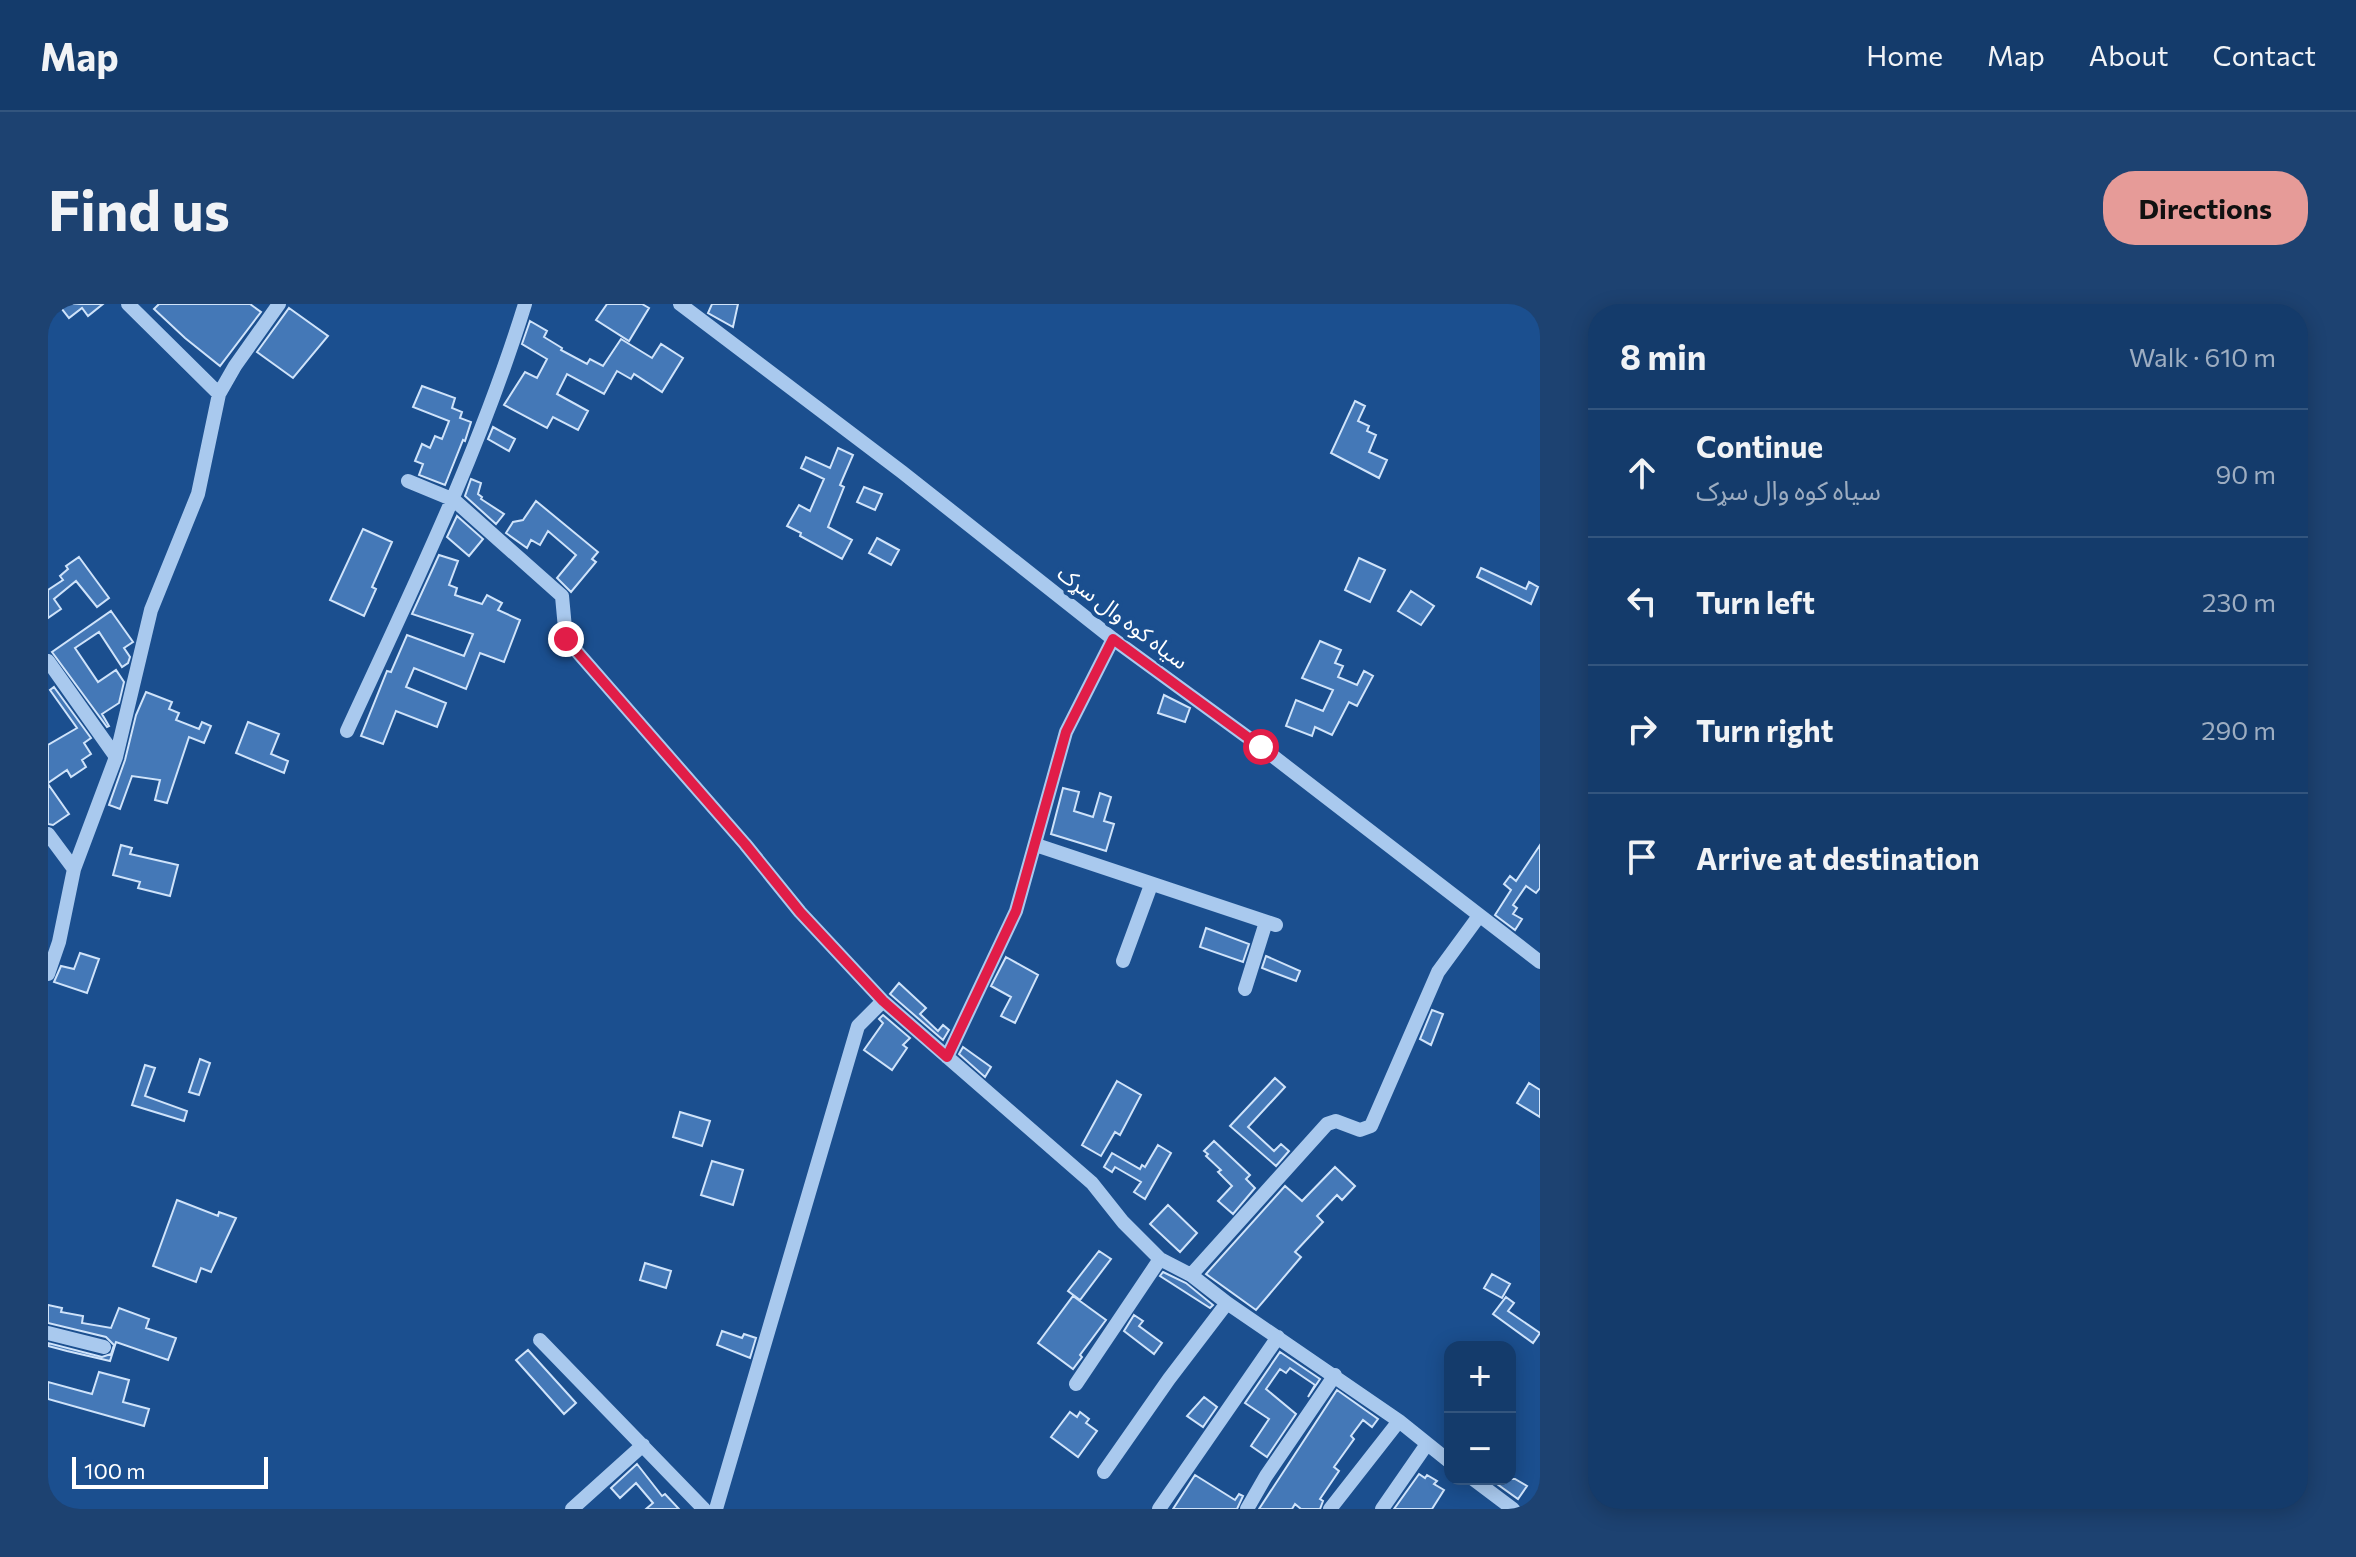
<!DOCTYPE html>
<html lang="en">
<head>
<meta charset="utf-8">
<style>
  :root { --surface:#143b6b; --page:#1d4271; --text:#f1f3f6; --muted:#9dadc1; --line:#33557e; --accent:#e69b98 }
  body { margin:0; font-family:Commissioner,"Noto Sans Arabic",sans-serif; background:var(--page); color:var(--text) }
  .controls { position:absolute; right:24px; bottom:24px; display:grid; overflow:hidden; border-radius:16px; box-shadow:0 4px 20px #0003 }
  .controls button { width:72px; height:72px; display:grid; place-items:center; padding:0; border:0; border-bottom:2px solid var(--line); background:var(--surface); color:var(--text); font:40px sans-serif }
  .scale { position:absolute; left:24px; bottom:20px; width:196px; box-sizing:border-box; padding-left:8px; border:4px solid #fff; border-top:0; font-size:22px; line-height:28px; white-space:nowrap; color:#fff; -webkit-text-stroke:6px #1b4f8f; paint-order:stroke }
  .stop { position:absolute; width:24px; height:24px; margin:-18px; border:6px solid #e11d48; border-radius:50%; background:#fff }
  .stop.end { background:#e11d48; border-color:#fff; box-shadow:0 2px 8px #0008 }
  .list { margin:0; padding:0; list-style:none }
  h2 { display:flex; justify-content:space-between; align-items:center; height:104px; margin:0; padding:0 32px; font-size:34px }
  h2 small { font-size:26px; font-weight:400; color:var(--muted) }
  .list li { display:grid; grid-template-columns:52px 1fr auto; gap:24px; align-items:center; box-sizing:border-box; height:128px; padding:0 32px; border-top:2px solid var(--line) }
  .list b { display:block; font-size:30px; white-space:nowrap }
  .list p { margin:0; font-size:26px; white-space:nowrap; color:var(--muted) }
  .list em { font-size:26px; font-style:normal; color:var(--muted) }
  .icon { flex:none; width:44px; height:44px; fill:none; stroke:currentColor; stroke-width:2; stroke-linecap:round; stroke-linejoin:round }
  .map { position:relative; flex:none; width:1492px; height:1205px; overflow:hidden; border-radius:32px }
  header { display:flex; align-items:center; gap:48px; box-sizing:border-box; height:112px; padding:0 40px; background:var(--surface); border-bottom:2px solid var(--line) }
  header strong { font-size:38px }
  nav { display:flex; gap:44px; margin-inline-start:auto; font-size:28px }
  .intro { display:flex; align-items:center; justify-content:space-between; box-sizing:border-box; height:192px; padding:0 48px }
  h1 { margin:0; font-size:56px }
  .button { padding:20px 36px; border-radius:32px; background:var(--accent); color:#111; font-size:28px; font-weight:700 }
  main { display:flex; gap:48px; padding:0 48px }
  aside { flex:1; background:var(--surface); border-radius:32px; box-shadow:0 4px 20px #0003 }
  .map>svg:first-child { display:block }
</style>
</head>
<body>
<header>
<strong>Map</strong>
<nav><a>Home</a><a>Map</a><a>About</a><a>Contact</a></nav>
</header>
<div class="intro"><h1>Find us</h1><a class="button">Directions</a></div>
<main>
<div class="map">
<svg width="1492" height="1205" viewBox="0 0 1492 1205">
  <rect width="100%" height="100%" fill="#1b4f8f"/>
  <path fill="#4478b7" stroke="#cfe3fa" stroke-width="2" d="M 10,0 L 55,0 L 40,12 L 34,4 L 21,14 Z
    M 111,0 L 202,0 L 213,8 L 172,62 L 137,34 L 106,5 Z
    M 559,0 L 594,0 L 601,4 L 581,37 L 548,16 Z
    M 664,0 L 690,0 L 685,23 L 660,9 Z
    M 241,4 L 280,32 L 245,74 L 209,48 Z
    M 482,17 L 499,27 L 496,33 L 514,44 L 513,46 L 539,60 L 542,55 L 555,62 L 573,35 L 604,54 L 613,40 L 635,54 L 614,88 L 586,70 L 583,75 L 569,67 L 556,90 L 519,70 L 509,90 L 540,107 L 530,126 L 505,113 L 499,124 L 456,101 L 477,68 L 489,74 L 499,55 L 474,40 Z
    M 374,82 L 407,94 L 404,104 L 414,108 L 412,114 L 423,118 L 417,137 L 415,136 L 397,181 L 371,171 L 375,160 L 367,157 L 374,140 L 382,144 L 387,132 L 394,135 L 401,117 L 365,103 Z
    M 1307,97 L 1317,102 L 1310,117 L 1321,122 L 1319,127 L 1328,131 L 1321,148 L 1339,156 L 1331,174 L 1283,149 Z
    M 445,123 L 467,135 L 461,147 L 440,135 Z
    M 790,144 L 805,151 L 792,181 L 796,183 L 780,223 L 804,236 L 794,255 L 752,232 L 753,229 L 739,222 L 751,201 L 762,207 L 776,175 L 753,164 L 758,153 L 782,164 Z
    M 423,175 L 433,179 L 430,190 L 434,193 L 433,195 L 456,210 L 448,220 L 417,192 Z
    M 816,183 L 834,190 L 827,206 L 809,198 Z
    M 488,197 L 550,248 L 544,255 L 548,258 L 523,288 L 509,274 L 528,251 L 500,227 L 492,241 L 483,236 L 479,244 L 458,229 L 465,218 L 475,216 Z
    M 409,212 L 435,235 L 421,252 L 399,233 Z
    M 315,225 L 344,238 L 324,283 L 328,285 L 316,312 L 282,296 Z
    M 829,234 L 851,246 L 843,261 L 821,249 Z
    M 391,251 L 410,257 L 401,281 L 409,284 L 407,291 L 434,300 L 439,291 L 454,299 L 450,306 L 472,316 L 456,358 L 432,349 L 418,385 L 366,364 L 358,383 L 398,399 L 389,423 L 348,407 L 335,440 L 313,432 L 339,367 L 343,368 L 359,331 L 416,352 L 425,330 L 364,310 Z
    M 31,253 L 61,294 L 49,303 L 28,277 L 6,295 L 13,305 L 0,314 L 0,286 L 15,276 L 12,272 L 20,265 L 18,262 Z
    M 1311,254 L 1337,266 L 1322,298 L 1297,286 Z
    M 1433,264 L 1478,285 L 1481,278 L 1490,283 L 1483,300 L 1429,273 Z
    M 1363,287 L 1386,302 L 1373,321 L 1350,307 Z
    M 63,307 L 85,338 L 76,344 L 82,353 L 80,359 L 74,363 L 51,328 L 27,344 L 50,378 L 68,366 L 76,378 L 71,399 L 54,410 L 61,422 L 59,423 L 4,348 Z
    M 1272,337 L 1293,346 L 1287,359 L 1295,362 L 1290,373 L 1309,381 L 1316,367 L 1325,372 L 1309,402 L 1301,398 L 1284,431 L 1267,423 L 1264,432 L 1238,422 L 1248,396 L 1275,407 L 1285,386 L 1254,374 Z
    M 6,383 L 43,434 L 36,439 L 43,450 L 34,456 L 38,463 L 23,473 L 19,466 L 0,479 L 0,441 L 29,424 L 2,386 Z
    M 98,388 L 124,398 L 121,405 L 131,409 L 128,416 L 151,425 L 154,418 L 163,422 L 156,439 L 141,433 L 119,499 L 107,496 L 112,476 L 84,472 L 72,505 L 61,501 L 77,456 L 88,411 Z
    M 1116,391 L 1142,404 L 1137,418 L 1110,409 Z
    M 200,418 L 231,430 L 223,450 L 240,457 L 236,469 L 188,449 Z
    M 0,480 L 21,510 L 5,521 L 0,520 Z
    M 1015,484 L 1031,488 L 1026,507 L 1045,513 L 1052,489 L 1063,493 L 1056,517 L 1066,520 L 1058,547 L 1003,530 Z
    M 73,541 L 84,544 L 82,550 L 130,561 L 122,592 L 90,584 L 92,578 L 65,571 Z
    M 1492,541 L 1492,584 L 1488,589 L 1478,582 L 1465,601 L 1469,604 L 1465,610 L 1474,615 L 1467,626 L 1447,611 L 1463,586 L 1456,580 L 1462,572 L 1468,577 Z
    M 1158,624 L 1201,640 L 1195,658 L 1152,643 Z
    M 32,649 L 51,655 L 39,689 L 6,678 L 13,662 L 26,665 Z
    M 1218,652 L 1252,667 L 1248,677 L 1214,664 Z
    M 958,653 L 990,671 L 967,719 L 953,712 L 963,693 L 943,682 Z
    M 851,679 L 878,704 L 872,710 L 890,727 L 895,721 L 901,726 L 895,736 L 842,690 Z
    M 1384,706 L 1395,710 L 1383,741 L 1372,735 Z
    M 835,711 L 862,734 L 855,741 L 859,744 L 844,766 L 816,746 L 835,719 L 831,715 Z
    M 915,743 L 943,763 L 937,773 L 911,750 Z
    M 152,755 L 162,759 L 151,791 L 141,788 Z
    M 97,761 L 107,764 L 97,792 L 139,807 L 136,817 L 84,801 Z
    M 1227,774 L 1237,783 L 1200,823 L 1226,847 L 1233,840 L 1241,847 L 1228,862 L 1182,822 Z
    M 1069,777 L 1093,791 L 1072,831 L 1067,828 L 1053,852 L 1034,841 Z
    M 1481,779 L 1492,786 L 1492,813 L 1469,799 Z
    M 632,808 L 662,817 L 654,842 L 625,833 Z
    M 1166,837 L 1202,871 L 1198,875 L 1207,884 L 1185,910 L 1170,897 L 1184,882 L 1170,868 L 1173,866 L 1158,852 L 1160,850 L 1156,847 Z
    M 1110,841 L 1123,849 L 1097,895 L 1086,888 L 1093,878 L 1067,863 L 1064,868 L 1056,863 L 1064,849 L 1092,865 L 1094,861 L 1097,863 Z
    M 664,857 L 695,866 L 685,901 L 653,891 Z
    M 1287,863 L 1307,882 L 1294,896 L 1289,891 L 1269,912 L 1275,918 L 1247,948 L 1253,953 L 1208,1006 L 1158,970 L 1237,882 L 1254,897 Z
    M 129,896 L 170,912 L 171,908 L 188,914 L 163,968 L 153,964 L 148,978 L 105,962 Z
    M 1120,901 L 1149,929 L 1132,948 L 1102,920 Z
    M 1051,947 L 1063,955 L 1032,996 L 1020,987 Z
    M 597,959 L 623,967 L 618,984 L 592,976 Z
    M 1115,968 L 1138,979 L 1165,1001 L 1162,1004 L 1112,972 Z
    M 1444,970 L 1462,980 L 1454,994 L 1436,984 Z
    M 1025,992 L 1058,1016 L 1032,1051 L 1034,1053 L 1025,1065 L 990,1039 Z
    M 1458,993 L 1466,999 L 1460,1007 L 1492,1029 L 1485,1039 L 1445,1010 Z
    M 0,1001 L 14,1004 L 13,1008 L 35,1012 L 34,1019 L 63,1024 L 71,1004 L 101,1015 L 98,1024 L 128,1034 L 120,1056 L 68,1038 L 62,1057 L 19,1047 L 0,1042 L 0,1039 L 54,1053 L 63,1050 L 66,1041 L 58,1033 L 0,1019 Z
    M 1086,1011 L 1095,1017 L 1091,1022 L 1114,1039 L 1106,1050 L 1076,1027 Z
    M 674,1027 L 694,1034 L 696,1030 L 708,1034 L 702,1054 L 669,1041 Z
    M 480,1046 L 528,1099 L 516,1110 L 468,1056 Z
    M 1232,1048 L 1272,1075 L 1260,1093 L 1267,1081 L 1242,1064 L 1238,1069 L 1232,1065 L 1218,1085 L 1248,1110 L 1219,1153 L 1203,1142 L 1221,1115 L 1197,1099 Z
    M 51,1068 L 81,1076 L 75,1098 L 101,1105 L 96,1122 L 0,1095 L 0,1078 L 44,1090 Z
    M 1289,1086 L 1330,1115 L 1324,1123 L 1315,1116 L 1303,1132 L 1306,1135 L 1286,1163 L 1291,1167 L 1272,1195 L 1275,1197 L 1272,1205 L 1253,1205 L 1247,1200 L 1244,1205 L 1211,1205 Z
    M 1156,1093 L 1169,1103 L 1155,1123 L 1139,1112 Z
    M 1022,1108 L 1029,1113 L 1032,1108 L 1041,1115 L 1038,1119 L 1049,1127 L 1030,1153 L 1003,1133 Z
    M 589,1160 L 614,1192 L 617,1190 L 631,1205 L 598,1205 L 605,1199 L 588,1179 L 572,1194 L 563,1184 Z
    M 1371,1170 L 1377,1174 L 1379,1171 L 1389,1177 L 1386,1180 L 1396,1186 L 1384,1205 L 1346,1205 Z
    M 1147,1171 L 1187,1196 L 1191,1190 L 1195,1192 L 1189,1205 L 1125,1205 Z
    M 1442,1175 L 1467,1175 L 1479,1182 L 1470,1195 Z"/>
  <g fill="none" stroke-linecap="round" stroke-linejoin="round">
    <path stroke="#a9c9ee" stroke-width="14" d="M 80,0 L 171,90
      M 632,0 L 854,168 L 1065,335 L 1213,443 L 1492,658
      M 360,177 L 406,196 L 514,292 L 518,335 L 697,540 L 752,608 L 835,697
      M 0,357 L 68,453
      M 299,427 C 364,286 431,149 477,0
      M 0,530 L 26,565
      M 988,541 L 1228,621
      M 1075,657 L 1103,581
      M 0,670 L 11,638 L 26,565 L 68,453 L 103,306 L 150,190 L 171,90 L 187,62 L 231,0
      M 1197,685 L 1218,618
      M 899,753 L 968,607 L 1018,428 L 1065,335
      M 1143,971 L 1279,820 L 1288,817 L 1312,826 L 1323,822 L 1390,668 L 1431,612
      M 0,1029 L 56,1043
      M 492,1036 L 656,1205
      M 1028,1080 L 1112,955
      M 1056,1168 L 1121,1075 L 1179,999
      M 1425,1175 L 1465,1205
      M 524,1205 L 595,1141
      M 668,1205 L 810,722 L 835,697 L 1044,879 L 1075,918 L 1112,955 L 1143,971 L 1179,999 L 1351,1117 L 1402,1158
      M 1111,1205 L 1230,1033
      M 1199,1205 L 1218,1172 L 1287,1071
      M 1282,1205 L 1351,1117
      M 1334,1205 L 1379,1140"/>
  </g>
  <g fill="none" stroke-linecap="round" stroke-linejoin="round">
    <path stroke="#e11d48" stroke-width="10" d="M 518,335 L 697,540 L 752,608 L 835,697 L 899,753 L 968,607 L 1018,428 L 1065,335 L 1213,443"/>
  </g>
  <g text-anchor="middle" stroke-width="8" stroke-linejoin="round" paint-order="stroke">
    <g font-size="22" fill="#fff" stroke="#1b4f8f">
      <text transform="translate(1075 313) rotate(37)" y="8">سیاه کوه وال سړک</text>
    </g>
  </g>
</svg>
<div class="controls">
<button>+</button>
<button>−</button>
</div>
<div class="scale">100 m</div>
<div class="stop" style="left:1213px;top:443px"></div>
<div class="stop end" style="left:518px;top:335px"></div>
</div>
<aside>
<h2>8 min<small>Walk · 610 m</small></h2>
<ul class="list">
<li><svg class="icon" aria-label="ahead" viewBox="0 0 24 24"><path d="M12 20V5M6 11l6-6 6 6"/></svg><div><b>Continue</b><p>سیاه کوه وال سړک</p></div><em>90 m</em></li>
<li><svg class="icon" aria-label="left" viewBox="0 0 24 24"><path d="M17 20v-9H6M10 6l-5 5 5 5"/></svg><div><b>Turn left</b></div><em>230 m</em></li>
<li><svg class="icon" aria-label="right" viewBox="0 0 24 24"><path d="M7 20v-9h11M14 6l5 5-5 5"/></svg><div><b>Turn right</b></div><em>290 m</em></li>
<li><svg class="icon" aria-label="arrive" viewBox="0 0 24 24"><path d="M6 21V4h12l-3 4 3 4H6"/></svg><div><b>Arrive at destination</b></div></li>
</ul>
</aside>
</main>
</body>
</html>
